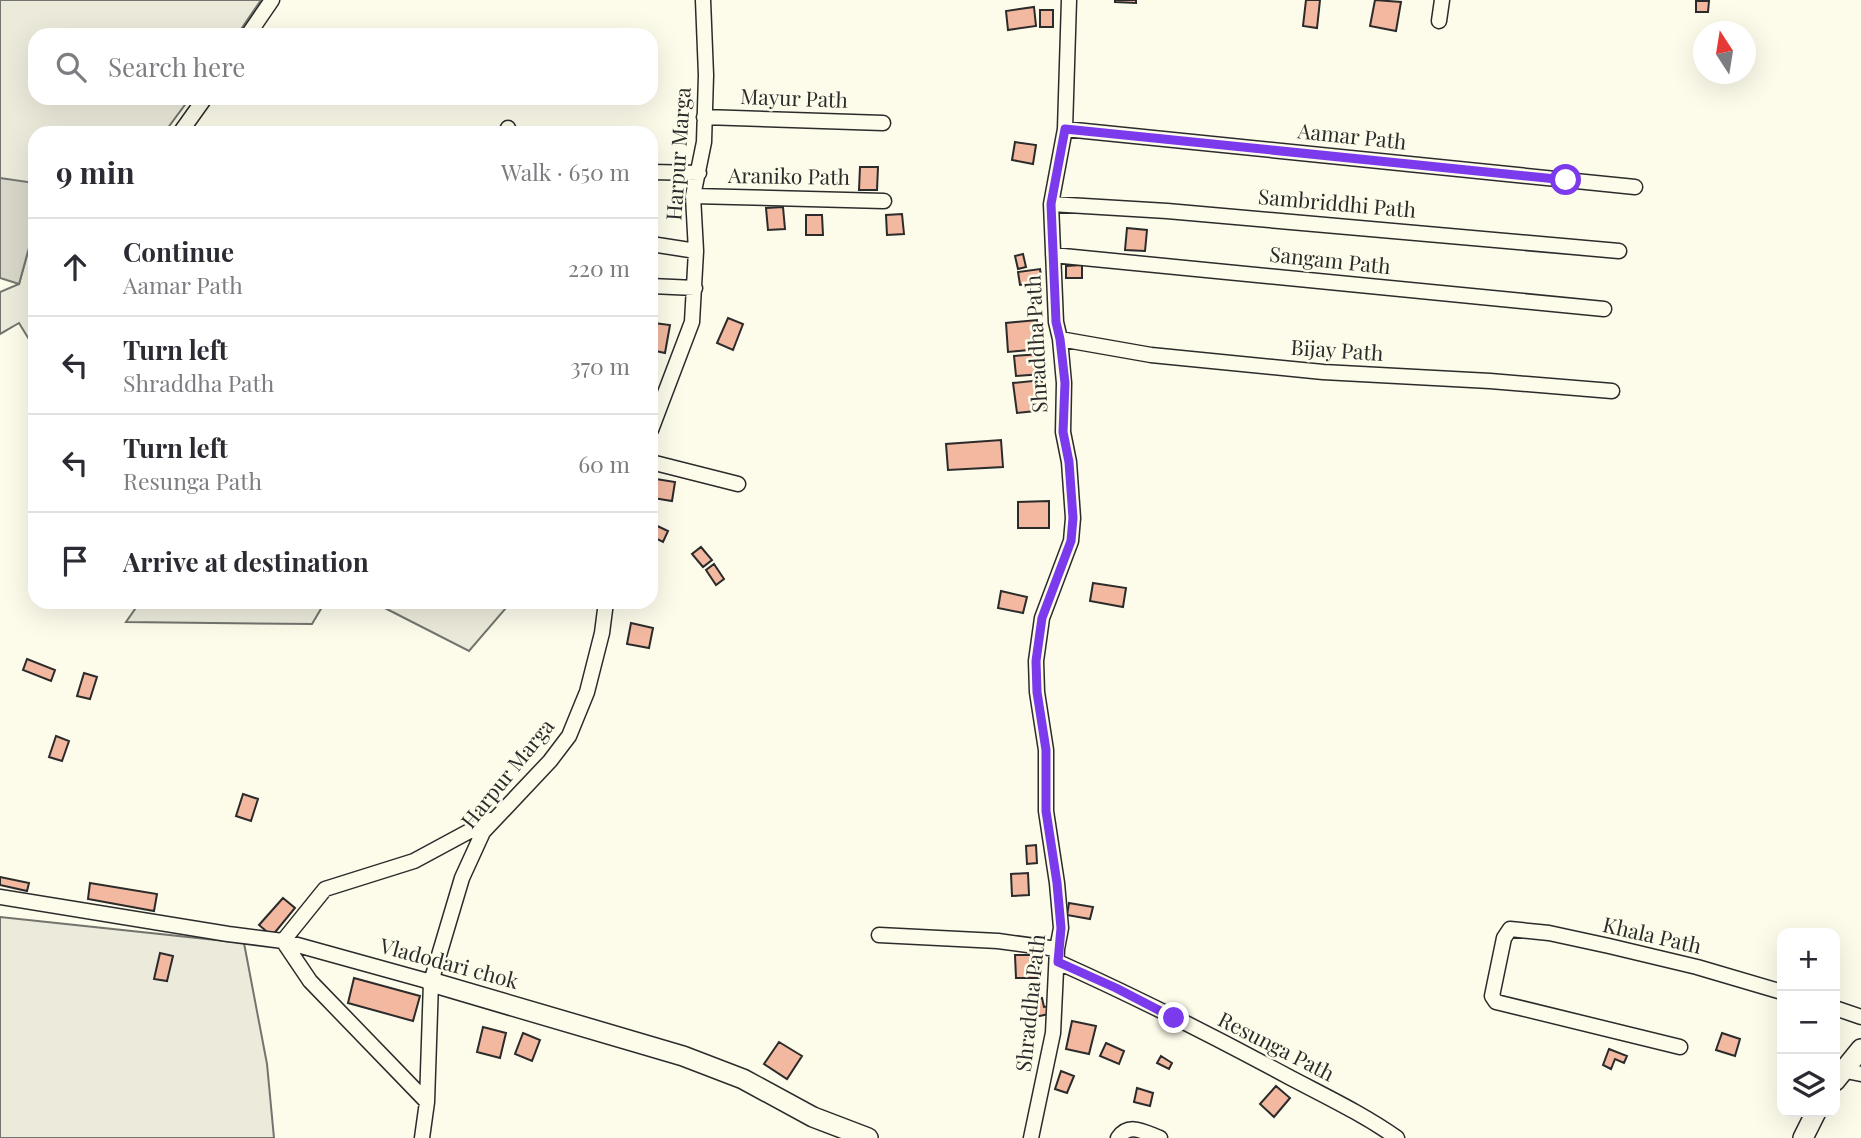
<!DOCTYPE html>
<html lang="en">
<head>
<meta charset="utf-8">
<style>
  :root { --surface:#fff; --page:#f7f7f7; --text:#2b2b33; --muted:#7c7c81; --line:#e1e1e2 }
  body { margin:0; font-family:"Playfair Display",serif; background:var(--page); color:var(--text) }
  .controls { position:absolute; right:21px; bottom:21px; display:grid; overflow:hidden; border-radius:14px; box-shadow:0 7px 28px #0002 }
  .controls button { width:63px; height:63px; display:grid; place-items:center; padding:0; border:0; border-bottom:2px solid var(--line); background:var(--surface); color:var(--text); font:35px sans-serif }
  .compass { position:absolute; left:1693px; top:21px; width:63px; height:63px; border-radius:50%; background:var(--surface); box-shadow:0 7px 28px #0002; rotate:348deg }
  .stop { position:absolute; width:21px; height:21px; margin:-16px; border:5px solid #7c3aed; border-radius:50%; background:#fff }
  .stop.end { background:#7c3aed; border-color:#fff; box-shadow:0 2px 7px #0008 }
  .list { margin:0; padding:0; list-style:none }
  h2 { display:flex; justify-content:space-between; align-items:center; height:91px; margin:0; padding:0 28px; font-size:30px }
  h2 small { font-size:23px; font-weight:400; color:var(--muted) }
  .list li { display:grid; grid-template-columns:46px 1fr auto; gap:21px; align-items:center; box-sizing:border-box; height:98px; padding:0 28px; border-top:2px solid var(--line) }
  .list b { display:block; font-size:26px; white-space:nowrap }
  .list p { margin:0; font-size:23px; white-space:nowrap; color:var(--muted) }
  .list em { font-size:23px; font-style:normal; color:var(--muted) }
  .icon { flex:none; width:38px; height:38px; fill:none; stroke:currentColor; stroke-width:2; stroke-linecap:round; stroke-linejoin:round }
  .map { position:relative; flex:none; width:1861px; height:1138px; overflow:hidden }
  .search { position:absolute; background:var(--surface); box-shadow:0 7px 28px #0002; left:28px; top:28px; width:630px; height:77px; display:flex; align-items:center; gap:18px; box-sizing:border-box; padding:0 24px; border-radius:21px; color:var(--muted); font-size:26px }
  .panel { position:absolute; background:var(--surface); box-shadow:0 7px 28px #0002; left:28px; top:126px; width:630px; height:483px; border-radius:21px }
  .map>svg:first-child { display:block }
</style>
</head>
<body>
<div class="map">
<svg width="1861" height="1138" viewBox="0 0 1861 1138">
  <rect width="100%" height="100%" fill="#fdfbea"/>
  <path fill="#ecebdb" stroke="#74746e" stroke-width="2" d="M 0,0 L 261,0 L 237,35 L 35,35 L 35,98 L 190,98 L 164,133 L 35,133 L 35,187 L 0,181 Z
    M 35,226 L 35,349 L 19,323 L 0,334 L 0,292 L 19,284 Z
    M 140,602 L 325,602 L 312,624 L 126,622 Z
    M 373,602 L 511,602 L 469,651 Z
    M 0,917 L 244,943 L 267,1064 L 274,1138 L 0,1138 Z"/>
  <path fill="#d8d7c9" stroke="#74746e" stroke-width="2" d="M 0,178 L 35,183 L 35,226 L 19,284 L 0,278 Z"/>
  <path fill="#f2b8a0" stroke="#2b2b2b" stroke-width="2" d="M 1115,0 L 1136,0 L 1136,3 L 1115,2 Z
    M 1306,0 L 1320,0 L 1317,28 L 1303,26 Z
    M 1375,0 L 1401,2 L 1396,31 L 1370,26 Z
    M 1696,1 L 1709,1 L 1708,12 L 1696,12 Z
    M 1034,7 L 1036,26 L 1008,30 L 1006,11 Z
    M 1040,10 L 1053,10 L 1053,27 L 1040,27 Z
    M 1015,142 L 1036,145 L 1033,164 L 1012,160 Z
    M 860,167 L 878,167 L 877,190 L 859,190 Z
    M 783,207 L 785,229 L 768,230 L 766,208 Z
    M 902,214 L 904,234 L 887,235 L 886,215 Z
    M 806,215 L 822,215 L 823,235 L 806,235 Z
    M 1127,228 L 1147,230 L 1145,251 L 1125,250 Z
    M 1023,254 L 1026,267 L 1018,269 L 1015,256 Z
    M 1082,265 L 1082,278 L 1066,278 L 1066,266 Z
    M 1040,269 L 1042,282 L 1020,285 L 1018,272 Z
    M 728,318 L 743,324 L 733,350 L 717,343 Z
    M 1037,320 L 1039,349 L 1008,352 L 1006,323 Z
    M 654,323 L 670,325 L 665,353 L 651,350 Z
    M 1041,354 L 1043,374 L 1016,376 L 1014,356 Z
    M 1042,380 L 1045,410 L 1017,413 L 1013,383 Z
    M 1001,440 L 1003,467 L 948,470 L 946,444 Z
    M 656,479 L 675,482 L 672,501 L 653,498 Z
    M 1049,501 L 1049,528 L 1018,528 L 1018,502 Z
    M 651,523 L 668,531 L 663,542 L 651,536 Z
    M 701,547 L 712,560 L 703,567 L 692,554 Z
    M 714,564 L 724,579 L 716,585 L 706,570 Z
    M 1093,583 L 1126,588 L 1123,607 L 1090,601 Z
    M 1001,591 L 1027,597 L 1023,613 L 998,608 Z
    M 631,623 L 653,628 L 649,648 L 627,644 Z
    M 27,659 L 55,670 L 51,681 L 23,670 Z
    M 84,673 L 97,677 L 90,699 L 77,696 Z
    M 56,736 L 69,741 L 62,761 L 49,757 Z
    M 243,794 L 258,799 L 251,821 L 236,816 Z
    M 1036,845 L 1037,863 L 1027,864 L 1026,846 Z
    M 1028,873 L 1029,895 L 1012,896 L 1011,874 Z
    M 0,877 L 29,883 L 27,891 L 0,885 Z
    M 90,883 L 157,894 L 154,911 L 88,899 Z
    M 283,898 L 295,908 L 272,936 L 259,925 Z
    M 1069,903 L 1093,907 L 1090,919 L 1067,915 Z
    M 160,953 L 173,956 L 167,981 L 154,979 Z
    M 1015,955 L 1038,955 L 1039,978 L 1016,978 Z
    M 354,978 L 420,996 L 413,1021 L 348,1003 Z
    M 1042,998 L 1044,1007 L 1051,1006 L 1053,1013 L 1031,1018 L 1027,1002 Z
    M 1072,1021 L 1096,1026 L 1089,1054 L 1066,1049 Z
    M 483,1027 L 506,1033 L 500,1058 L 477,1052 Z
    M 523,1033 L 540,1040 L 532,1061 L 515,1054 Z
    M 1722,1033 L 1740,1039 L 1735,1056 L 1716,1050 Z
    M 779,1042 L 802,1056 L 787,1079 L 764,1064 Z
    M 1106,1043 L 1124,1051 L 1119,1064 L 1100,1056 Z
    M 1609,1049 L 1627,1056 L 1624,1063 L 1615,1059 L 1611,1069 L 1603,1065 Z
    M 1161,1056 L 1172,1063 L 1169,1069 L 1157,1063 Z
    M 1061,1071 L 1074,1076 L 1067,1093 L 1055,1089 Z
    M 1276,1086 L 1290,1098 L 1274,1117 L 1260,1104 Z
    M 1137,1088 L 1153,1093 L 1150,1106 L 1134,1102 Z"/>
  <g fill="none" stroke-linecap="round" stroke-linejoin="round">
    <g stroke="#2b2b2b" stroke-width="17">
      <path id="street" d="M 1439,21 L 1442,0
        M 248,35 L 272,0
        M 704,117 L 883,123
        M 508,128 L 508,133
        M 1065,129 L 1635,187
        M 180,133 L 205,98
        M 651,172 L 699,173
        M 693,196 L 884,201
        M 1051,204 L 1167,211 L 1619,251
        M 651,244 L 696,251
        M 1053,255 L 1604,309
        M 651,286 L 695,288
        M 1060,339 L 1151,355 L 1323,372 L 1490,381 L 1612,391
        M 651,430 L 692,322 L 696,251 L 693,196 L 704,142 L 706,75 L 703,0
        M 651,462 L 738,484
        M 0,897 L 228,934 L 283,941 L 431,982
        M 879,935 L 998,941 L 1057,949
        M 1058,962 C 1136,997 1213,1036 1289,1077 C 1325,1096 1363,1114 1397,1138
        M 1835,1008 L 1861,1017
        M 1680,1047 L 1496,1002 L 1492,996 L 1504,938 L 1510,929 L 1549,933 L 1609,946 L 1697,967 L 1782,992
        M 1841,1070 L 1861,1074
        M 427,1102 L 310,981 L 283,941 L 325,889 L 414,861 L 490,820
        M 422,1138 L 427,1102 L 431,982 L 462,878 L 483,832 L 550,761 L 569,736 L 587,692 L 602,633 L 606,602
        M 1031,1138 L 1053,1033 L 1057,949 L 1061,928 L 1057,883 L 1046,811 L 1046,750 L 1037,692 L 1036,661 L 1042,618 L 1071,541 L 1073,518 L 1069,462 L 1063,432 L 1064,383 L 1060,339 L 1056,322 L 1051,204 L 1065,129 L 1069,0
        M 1118,1138 C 1129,1122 1144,1132 1160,1138"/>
    </g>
    <g stroke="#2b2b2b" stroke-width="22">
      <path id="secondary" d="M 431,982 L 683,1056 L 743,1079 L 813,1117 L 868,1138
        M 1835,1081 L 1861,1049
        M 1803,1138 L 1816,1112"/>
    </g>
    <use href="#street" stroke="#fdfbea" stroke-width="14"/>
    <use href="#secondary" stroke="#fdfbea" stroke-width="19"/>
  </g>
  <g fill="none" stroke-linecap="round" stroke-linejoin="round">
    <path stroke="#7c3aed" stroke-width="9" d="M 1174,1018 L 1116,988 L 1058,962 L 1061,928 L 1057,883 L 1046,811 L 1046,750 L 1037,692 L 1036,661 L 1042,618 L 1071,541 L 1073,518 L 1069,462 L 1063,432 L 1065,383 L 1060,339 L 1056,322 L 1051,204 L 1065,129 L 1566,180"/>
  </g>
  <g text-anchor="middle" stroke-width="5" stroke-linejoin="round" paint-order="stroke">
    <g font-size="21" fill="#2b2b2b" stroke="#fdfbea">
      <text transform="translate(794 99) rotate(2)" y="7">Mayur Path</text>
      <text transform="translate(1352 137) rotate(6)" y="7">Aamar Path</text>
      <text transform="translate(679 154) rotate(-86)" y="7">Harpur Marga</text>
      <text transform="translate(789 177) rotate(1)" y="7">Araniko Path</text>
      <text transform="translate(1337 204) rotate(5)" y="7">Sambriddhi Path</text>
      <text transform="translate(1330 261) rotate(6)" y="7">Sangam Path</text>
      <text transform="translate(1037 344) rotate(-93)" y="7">Shraddha Path</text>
      <text transform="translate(1337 351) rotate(4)" y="7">Bijay Path</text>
      <text transform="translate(508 774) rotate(-51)" y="7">Harpur Marga</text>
      <text transform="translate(1652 936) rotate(13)" y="7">Khala Path</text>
      <text transform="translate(449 964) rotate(15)" y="7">Vladodari chok</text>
      <text transform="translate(1031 1003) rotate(-84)" y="7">Shraddha Path</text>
      <text transform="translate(1276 1047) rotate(27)" y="7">Resunga Path</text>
    </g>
  </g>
</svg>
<div class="controls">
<button>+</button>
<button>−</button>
<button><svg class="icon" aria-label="layers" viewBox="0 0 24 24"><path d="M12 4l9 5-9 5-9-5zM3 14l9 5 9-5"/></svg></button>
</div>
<svg class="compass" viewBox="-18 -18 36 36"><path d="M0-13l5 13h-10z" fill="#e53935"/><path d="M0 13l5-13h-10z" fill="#7c7c81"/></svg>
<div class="stop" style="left:1566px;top:180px"></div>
<div class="stop end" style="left:1174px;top:1018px"></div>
<div class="search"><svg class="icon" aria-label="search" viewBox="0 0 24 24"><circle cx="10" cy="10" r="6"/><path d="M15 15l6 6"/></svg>Search here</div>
<section class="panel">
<h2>9 min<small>Walk · 650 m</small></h2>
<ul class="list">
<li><svg class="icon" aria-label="ahead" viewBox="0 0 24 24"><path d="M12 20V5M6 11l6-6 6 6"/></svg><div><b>Continue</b><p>Aamar Path</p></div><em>220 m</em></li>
<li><svg class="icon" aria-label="left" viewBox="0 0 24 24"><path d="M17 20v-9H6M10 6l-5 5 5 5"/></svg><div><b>Turn left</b><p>Shraddha Path</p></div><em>370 m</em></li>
<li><svg class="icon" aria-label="left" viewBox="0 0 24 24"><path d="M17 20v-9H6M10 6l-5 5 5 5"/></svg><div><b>Turn left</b><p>Resunga Path</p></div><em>60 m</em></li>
<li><svg class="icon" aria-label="arrive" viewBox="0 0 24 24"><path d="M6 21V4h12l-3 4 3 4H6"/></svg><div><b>Arrive at destination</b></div></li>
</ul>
</section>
</div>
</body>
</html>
